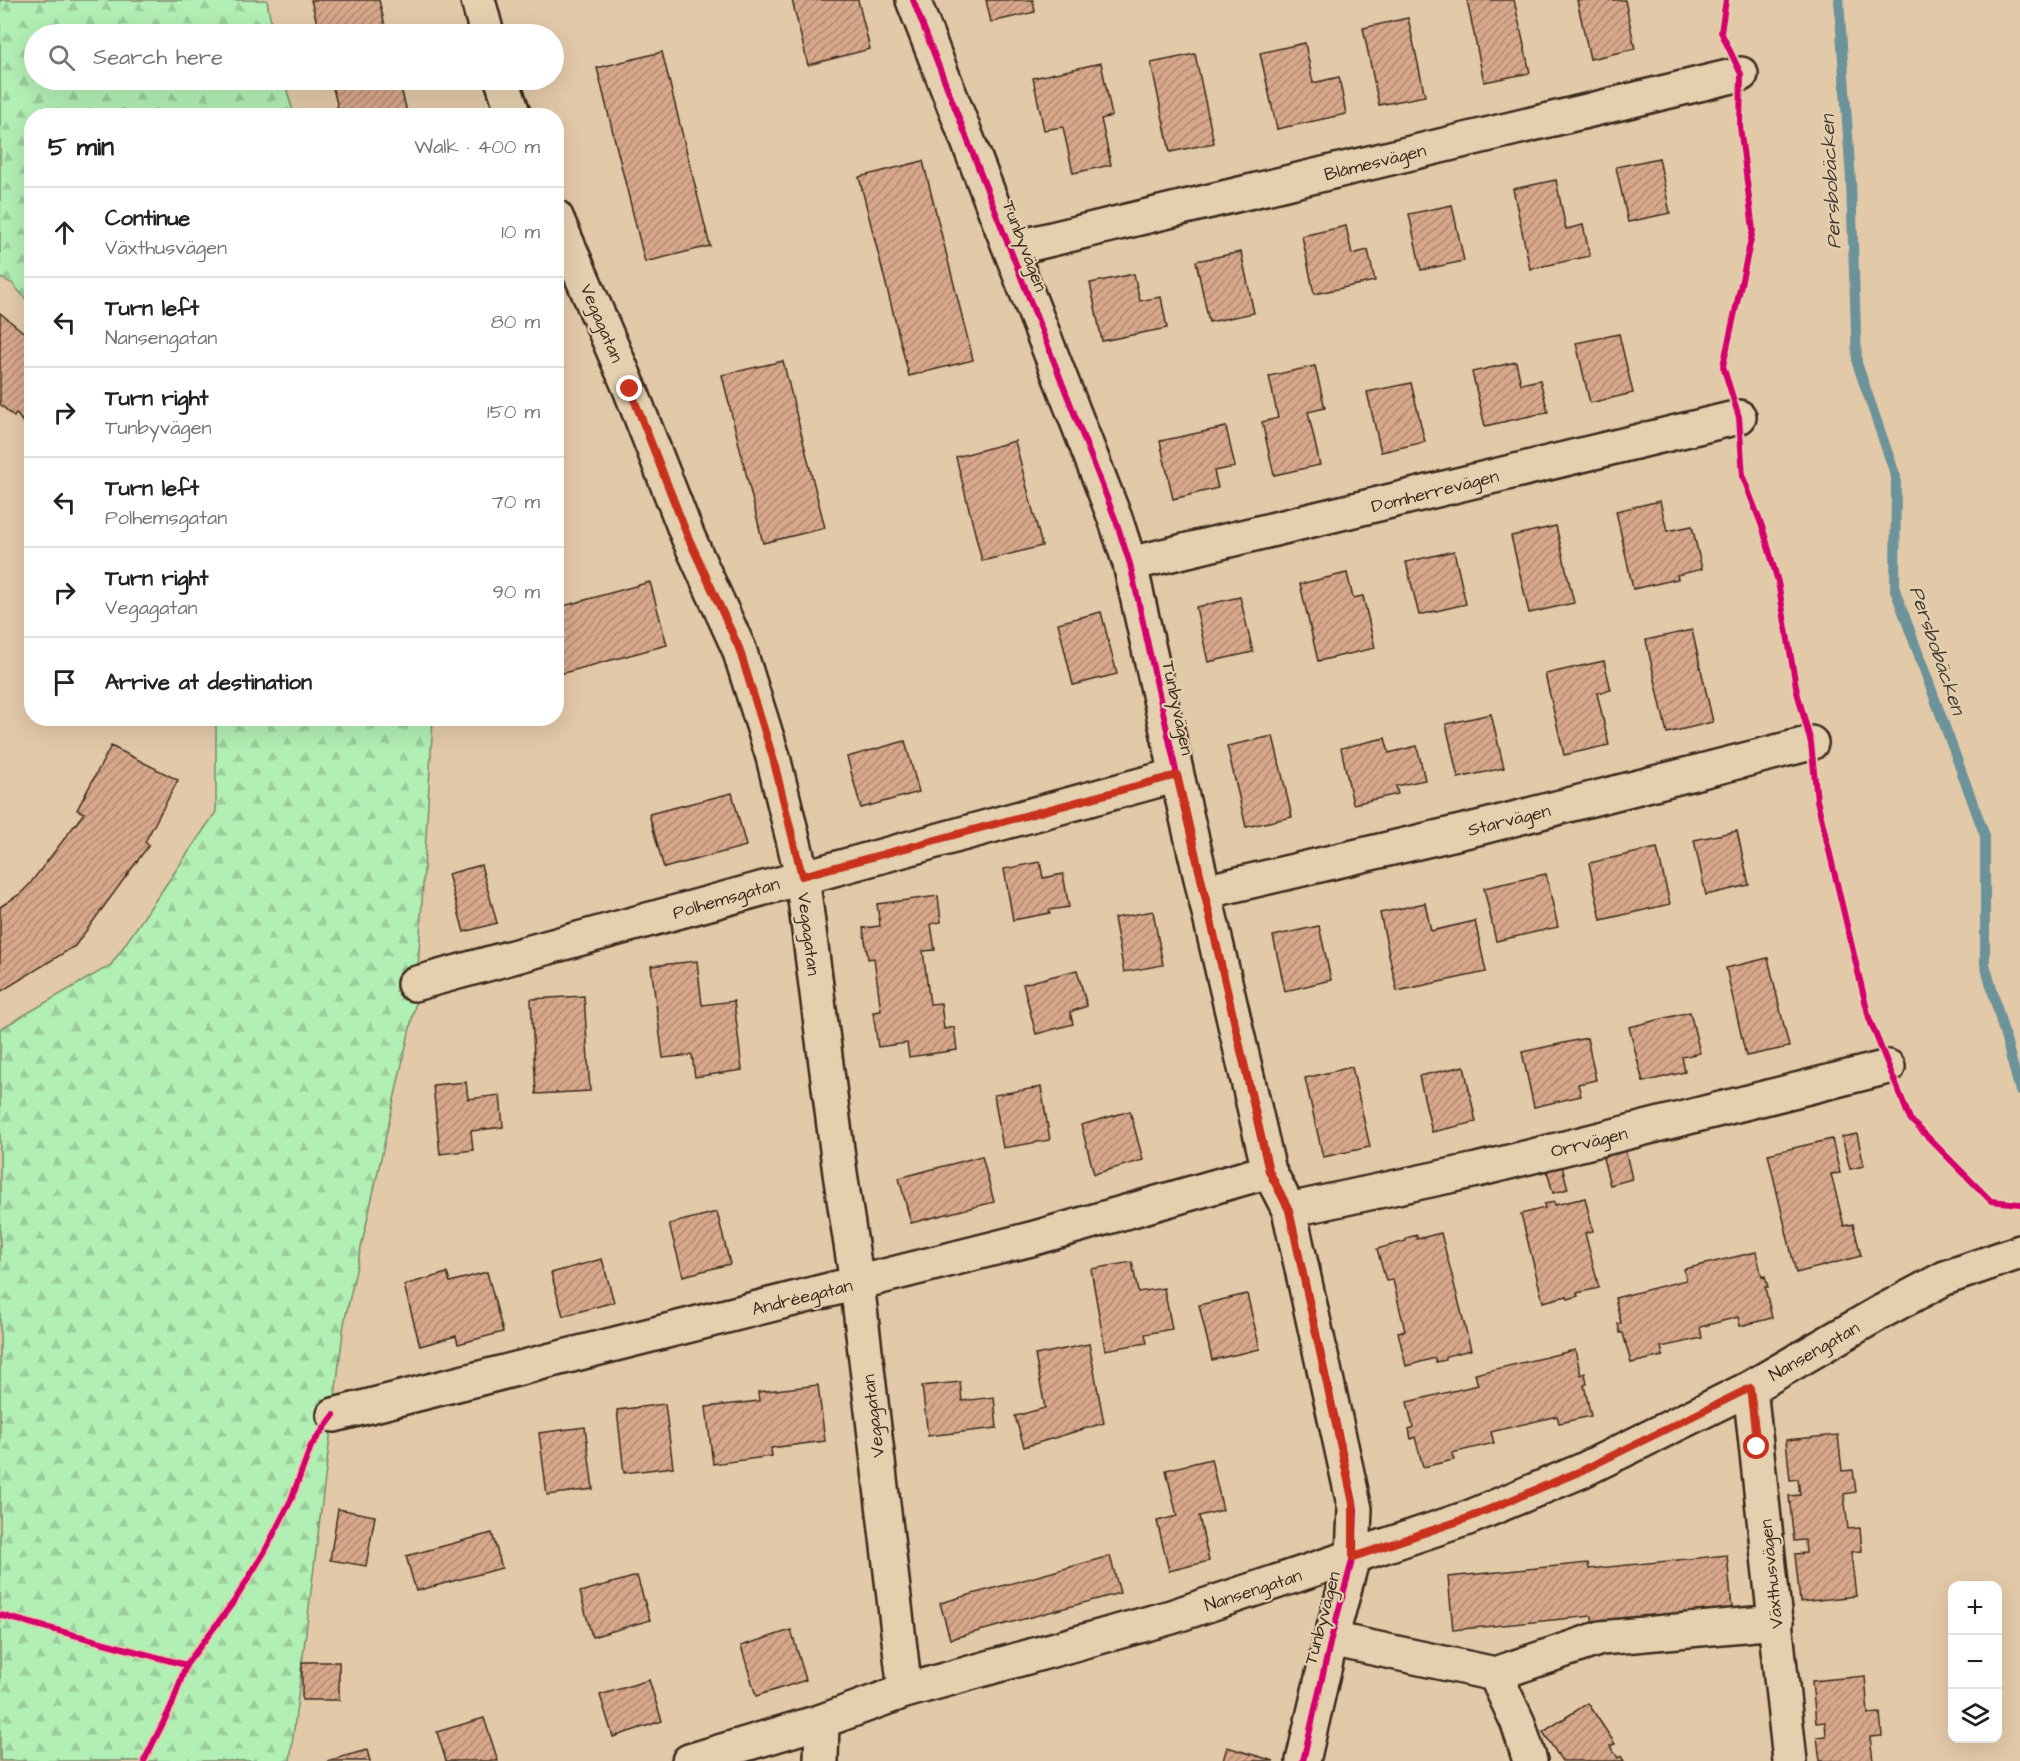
<!DOCTYPE html>
<html lang="en">
<head>
<meta charset="utf-8">
<style>
  :root { --surface:#fff; --page:#f6f6f6; --text:#202124; --muted:#757577; --line:#e0e0e0 }
  body { margin:0; font-family:"Architects Daughter",sans-serif; background:var(--page); color:var(--text) }
  .controls { position:absolute; right:18px; bottom:18px; display:grid; overflow:hidden; border-radius:12px; box-shadow:0 6px 24px #0002 }
  .controls button { width:54px; height:54px; display:grid; place-items:center; padding:0; border:0; border-bottom:2px solid var(--line); background:var(--surface); color:var(--text); font:30px sans-serif }
  .stop { position:absolute; width:18px; height:18px; margin:-14px; border:4px solid #c8321e; border-radius:50%; background:#fff }
  .stop.end { background:#c8321e; border-color:#fff; box-shadow:0 2px 6px #0008 }
  .list { margin:0; padding:0; list-style:none }
  h2 { display:flex; justify-content:space-between; align-items:center; height:78px; margin:0; padding:0 24px; font-size:26px }
  h2 small { font-size:20px; font-weight:400; color:var(--muted) }
  .list li { display:grid; grid-template-columns:39px 1fr auto; gap:18px; align-items:center; box-sizing:border-box; height:90px; padding:0 24px; border-top:2px solid var(--line) }
  .list b { display:block; font-size:22px; white-space:nowrap }
  .list p { margin:0; font-size:20px; white-space:nowrap; color:var(--muted) }
  .list em { font-size:20px; font-style:normal; color:var(--muted) }
  .icon { flex:none; width:33px; height:33px; fill:none; stroke:currentColor; stroke-width:2; stroke-linecap:round; stroke-linejoin:round }
  .map { position:relative; flex:none; width:2020px; height:1761px; overflow:hidden }
  .search { position:absolute; background:var(--surface); box-shadow:0 6px 24px #0002; left:24px; top:24px; width:540px; height:66px; display:flex; align-items:center; gap:15px; box-sizing:border-box; padding:0 21px; border-radius:33px; color:var(--muted); font-size:22px }
  .panel { position:absolute; background:var(--surface); box-shadow:0 6px 24px #0002; left:24px; top:108px; width:540px; height:618px; border-radius:24px }
  .map>svg:first-child { display:block }
</style>
</head>
<body>
<div class="map">
<svg width="2020" height="1761" viewBox="0 0 2020 1761">
  <defs>
    <pattern id="forest-firs" width="22" height="20" patternUnits="userSpaceOnUse" patternTransform="scale(1.5)"><rect width="22" height="20" fill="#b2efb4"/><path d="M5 1l3.5 6h-7zM16 11l3.5 6h-7z" fill="#9acd9a"/></pattern>
    <pattern id="building-hatch" width="6" height="6" patternUnits="userSpaceOnUse" patternTransform="scale(1.5)"><rect width="6" height="6" fill="#d8a88b"/><path d="M-1 1l2-2M0 6l6-6M5 7l2-2" fill="none" stroke="#b08971"/></pattern>
  </defs>
  <rect width="100%" height="100%" fill="#e2c9a8"/>
  <filter id="ink" filterUnits="userSpaceOnUse"><feTurbulence type="fractalNoise" baseFrequency=".0167" numOctaves="2"/><feDisplacementMap in="SourceGraphic" scale="12" xChannelSelector="R" yChannelSelector="G"/><feConvolveMatrix kernelMatrix="1 2 1 2 8 2 1 2 1" color-interpolation-filters="sRGB"/></filter>
  <g filter="url(#ink)">
    <path fill="url(#forest-firs)" stroke="#768c69" stroke-width="1.5" d="M 0,0 L 267,0 L 273,34 L 34,34 L 34,80 L 284,80 L 294,115 L 32,116 L 31,305 L 12,283 L 0,278 Z
      M 216,719 L 433,719 L 416,1001 L 344,1324 L 290,1761 L 0,1761 L 0,1029 L 111,965 L 216,812 Z"/>
    <g fill="none" stroke-linecap="round" stroke-linejoin="round">
      <path stroke="#6c929a" stroke-width="10" d="M 1839,0 L 1851,181 L 1857,363 L 1896,477 L 1895,590 L 1985,836 L 1985,964 L 2020,1091"/>
    </g>
    <path fill="url(#building-hatch)" stroke="#3b2a1e" stroke-width="1.5" d="M 311,0 L 379,0 L 387,34 L 320,34 Z
      M 792,0 L 858,0 L 870,49 L 808,65 Z
      M 986,0 L 1033,0 L 1035,12 L 991,22 Z
      M 1467,0 L 1514,0 L 1530,73 L 1484,82 Z
      M 1577,0 L 1625,0 L 1635,49 L 1590,59 Z
      M 1408,18 L 1425,96 L 1379,105 L 1363,28 Z
      M 1305,43 L 1313,83 L 1339,77 L 1346,114 L 1277,129 L 1260,53 Z
      M 662,52 L 710,246 L 645,262 L 597,68 Z
      M 1195,54 L 1214,143 L 1170,152 L 1151,63 Z
      M 1101,63 L 1112,116 L 1101,119 L 1111,165 L 1073,173 L 1063,127 L 1044,130 L 1033,78 Z
      M 331,80 L 399,80 L 408,116 L 340,116 Z
      M 1659,158 L 1670,213 L 1628,222 L 1616,167 Z
      M 923,161 L 973,360 L 909,376 L 859,177 Z
      M 1556,180 L 1566,229 L 1583,225 L 1590,256 L 1530,269 L 1513,189 Z
      M 1452,205 L 1464,261 L 1421,270 L 1409,214 Z
      M 1346,226 L 1352,254 L 1368,250 L 1375,281 L 1314,294 L 1302,236 Z
      M 1241,252 L 1254,313 L 1209,322 L 1196,261 Z
      M 1134,274 L 1140,301 L 1161,297 L 1167,328 L 1102,341 L 1090,283 Z
      M 0,313 L 32,339 L 32,435 L 16,413 L 14,417 L 0,404 Z
      M 1619,334 L 1633,393 L 1590,403 L 1576,343 Z
      M 783,361 L 825,528 L 763,543 L 722,375 Z
      M 1516,362 L 1521,384 L 1540,380 L 1548,412 L 1485,426 L 1472,372 Z
      M 1315,366 L 1325,408 L 1308,412 L 1320,465 L 1274,475 L 1262,422 L 1278,418 L 1269,376 Z
      M 1411,383 L 1425,442 L 1381,452 L 1367,392 Z
      M 1226,427 L 1235,467 L 1214,471 L 1218,488 L 1173,499 L 1160,441 Z
      M 1015,441 L 1042,546 L 982,561 L 956,457 Z
      M 1660,501 L 1667,531 L 1692,526 L 1702,569 L 1677,575 L 1678,579 L 1633,589 L 1616,511 Z
      M 1556,526 L 1574,603 L 1529,613 L 1511,536 Z
      M 1454,551 L 1466,604 L 1419,615 L 1406,562 Z
      M 1347,573 L 1353,598 L 1363,596 L 1375,648 L 1318,661 L 1300,584 Z
      M 650,582 L 667,645 L 556,675 L 556,608 Z
      M 1240,597 L 1253,652 L 1208,662 L 1196,607 Z
      M 1101,612 L 1117,674 L 1073,685 L 1058,623 Z
      M 1692,630 L 1713,722 L 1667,733 L 1646,640 Z
      M 1604,661 L 1611,690 L 1597,693 L 1609,745 L 1564,755 L 1545,674 Z
      M 1491,714 L 1504,768 L 1458,778 L 1446,724 Z
      M 1273,736 L 1292,817 L 1246,827 L 1227,746 Z
      M 1385,738 L 1389,753 L 1417,746 L 1425,780 L 1396,786 L 1398,794 L 1353,804 L 1341,748 Z
      M 905,741 L 919,792 L 861,808 L 847,757 Z
      M 111,746 L 178,780 L 145,842 L 149,845 L 75,946 L 0,992 L 0,907 L 20,894 L 29,885 L 84,813 L 77,810 Z
      M 732,793 L 746,846 L 664,868 L 649,814 Z
      M 1737,831 L 1749,885 L 1706,895 L 1694,840 Z
      M 1657,848 L 1670,904 L 1601,920 L 1589,863 Z
      M 1040,862 L 1043,878 L 1063,874 L 1069,907 L 1049,910 L 1050,913 L 1013,920 L 1004,869 Z
      M 481,865 L 497,923 L 464,932 L 448,874 Z
      M 1546,874 L 1558,927 L 1496,941 L 1484,888 Z
      M 938,896 L 941,922 L 931,924 L 935,950 L 923,951 L 930,1004 L 941,1003 L 944,1029 L 954,1027 L 957,1050 L 909,1057 L 907,1043 L 878,1047 L 873,1012 L 881,1011 L 874,958 L 868,959 L 863,928 L 880,926 L 877,904 Z
      M 1425,903 L 1431,931 L 1475,921 L 1486,972 L 1397,991 L 1380,913 Z
      M 1153,911 L 1163,965 L 1124,972 L 1114,918 Z
      M 1319,926 L 1331,980 L 1285,991 L 1273,936 Z
      M 1768,958 L 1789,1047 L 1746,1056 L 1726,968 Z
      M 697,961 L 702,1005 L 734,1001 L 742,1070 L 695,1077 L 692,1055 L 663,1058 L 651,966 Z
      M 1077,970 L 1087,1006 L 1070,1012 L 1073,1024 L 1036,1034 L 1023,984 Z
      M 584,996 L 590,1091 L 536,1094 L 531,999 Z
      M 1690,1012 L 1700,1053 L 1682,1057 L 1685,1072 L 1643,1082 L 1629,1027 Z
      M 1587,1038 L 1596,1080 L 1578,1084 L 1581,1096 L 1534,1107 L 1522,1052 Z
      M 1464,1066 L 1476,1122 L 1432,1132 L 1419,1076 Z
      M 1352,1067 L 1370,1147 L 1323,1157 L 1305,1078 Z
      M 466,1082 L 468,1099 L 500,1095 L 503,1127 L 471,1131 L 473,1150 L 440,1154 L 433,1085 Z
      M 1041,1087 L 1050,1140 L 1003,1148 L 994,1095 Z
      M 1130,1111 L 1143,1160 L 1094,1174 L 1081,1125 Z
      M 1857,1134 L 1864,1166 L 1850,1169 L 1842,1137 Z
      M 1832,1139 L 1840,1173 L 1831,1174 L 1844,1226 L 1853,1224 L 1861,1256 L 1796,1273 L 1768,1154 Z
      M 1625,1149 L 1632,1179 L 1610,1185 L 1602,1154 Z
      M 982,1156 L 994,1202 L 911,1223 L 899,1178 Z
      M 1562,1166 L 1568,1189 L 1553,1193 L 1547,1171 Z
      M 1585,1198 L 1593,1231 L 1585,1233 L 1599,1288 L 1577,1293 L 1578,1296 L 1568,1299 L 1567,1296 L 1543,1302 L 1521,1214 L 1545,1208 L 1544,1204 L 1554,1202 L 1555,1205 Z
      M 717,1212 L 730,1264 L 683,1276 L 669,1224 Z
      M 1441,1233 L 1471,1350 L 1446,1356 L 1446,1360 L 1436,1362 L 1435,1358 L 1406,1366 L 1398,1332 L 1405,1331 L 1393,1280 L 1386,1281 L 1377,1249 L 1406,1241 L 1406,1238 L 1417,1235 L 1417,1239 Z
      M 1756,1252 L 1762,1277 L 1765,1276 L 1768,1287 L 1765,1287 L 1772,1318 L 1740,1326 L 1738,1317 L 1700,1327 L 1702,1338 L 1661,1347 L 1663,1356 L 1631,1363 L 1623,1333 L 1620,1333 L 1618,1324 L 1621,1323 L 1615,1298 L 1686,1280 L 1684,1269 Z
      M 602,1259 L 614,1302 L 563,1316 L 551,1273 Z
      M 1132,1262 L 1138,1292 L 1164,1288 L 1172,1329 L 1145,1334 L 1147,1343 L 1105,1350 L 1091,1269 Z
      M 487,1272 L 503,1332 L 458,1344 L 456,1336 L 420,1346 L 404,1285 L 447,1273 L 450,1282 Z
      M 1247,1294 L 1260,1349 L 1212,1360 L 1199,1305 Z
      M 1089,1344 L 1104,1423 L 1024,1447 L 1015,1416 L 1045,1408 L 1035,1355 Z
      M 1575,1350 L 1581,1375 L 1585,1373 L 1587,1384 L 1584,1385 L 1591,1416 L 1559,1423 L 1557,1416 L 1491,1432 L 1494,1443 L 1452,1453 L 1454,1460 L 1423,1467 L 1415,1437 L 1411,1439 L 1409,1429 L 1413,1427 L 1407,1402 L 1478,1385 L 1475,1374 Z
      M 960,1382 L 962,1401 L 994,1397 L 997,1428 L 928,1436 L 922,1386 Z
      M 818,1385 L 825,1441 L 771,1448 L 772,1456 L 713,1464 L 706,1407 L 759,1401 L 758,1392 Z
      M 665,1404 L 673,1467 L 624,1473 L 617,1410 Z
      M 585,1427 L 593,1489 L 547,1495 L 539,1433 Z
      M 1838,1435 L 1842,1471 L 1853,1470 L 1856,1492 L 1844,1494 L 1848,1529 L 1860,1528 L 1862,1551 L 1851,1552 L 1856,1596 L 1800,1602 L 1795,1554 L 1806,1553 L 1805,1540 L 1794,1541 L 1789,1496 L 1800,1495 L 1798,1479 L 1790,1480 L 1786,1440 Z
      M 1211,1459 L 1223,1510 L 1199,1516 L 1209,1561 L 1169,1571 L 1157,1521 L 1177,1516 L 1166,1470 Z
      M 338,1509 L 375,1516 L 366,1566 L 330,1560 Z
      M 492,1533 L 502,1568 L 416,1591 L 406,1556 Z
      M 1727,1555 L 1732,1609 L 1593,1624 L 1592,1616 L 1453,1630 L 1448,1577 L 1588,1563 L 1589,1569 Z
      M 1110,1556 L 1120,1593 L 950,1639 L 940,1603 Z
      M 637,1576 L 650,1620 L 592,1637 L 580,1592 Z
      M 791,1630 L 806,1680 L 756,1696 L 741,1646 Z
      M 302,1662 L 339,1662 L 339,1700 L 302,1700 Z
      M 1865,1676 L 1868,1714 L 1880,1713 L 1882,1736 L 1870,1737 L 1873,1761 L 1820,1761 L 1817,1737 L 1826,1736 L 1825,1722 L 1816,1723 L 1812,1681 Z
      M 649,1680 L 662,1721 L 613,1737 L 600,1695 Z
      M 1588,1703 L 1615,1744 L 1610,1746 L 1618,1758 L 1621,1756 L 1624,1761 L 1562,1761 L 1543,1732 Z
      M 484,1718 L 498,1761 L 446,1761 L 437,1732 Z
      M 1227,1747 L 1274,1761 L 1223,1761 Z
      M 367,1750 L 370,1761 L 327,1761 Z"/>
    <g fill="none" stroke-linecap="round" stroke-linejoin="round">
      <g stroke="#3b2a1e" stroke-width="38">
        <path id="minor" d="M 478,0 L 487,34
          M 913,0 L 1116,521 L 1130,564 L 1177,775 L 1269,1171 L 1289,1210 L 1355,1509 L 1353,1557 L 1331,1639 L 1303,1761
          M 502,80 L 514,116
          M 556,217 L 630,389 L 688,537 L 739,649 L 773,757 L 802,876 L 840,1173 L 857,1283 L 905,1691
          M 1010,249 L 1741,74
          M 1130,564 L 1739,417
          M 1204,892 L 1482,827 L 1811,743
          M 414,984 L 1177,775
          M 1289,1210 L 1477,1170 L 1888,1067
          M 1750,1388 L 1790,1761
          M 334,1415 L 1031,1239 L 1269,1171
          M 1331,1639 L 1495,1674 L 1518,1723 L 1530,1761
          M 1495,1674 L 1601,1638 L 1776,1622
          M 689,1761 L 822,1721 L 905,1691 L 1171,1617 L 1468,1518 L 1581,1471 L 1750,1388 L 1881,1312 L 1945,1278 L 2020,1252
          M 821,1761 L 822,1721"/>
      </g>
      <use href="#minor" stroke="#e4d0af" stroke-width="33"/>
      <g stroke="#e4d0af" stroke-width="10">
        <path id="cycleway" d="M 913,0 L 1116,521 L 1130,564 L 1177,775 L 1269,1171 L 1289,1210 L 1355,1509 L 1353,1557 L 1331,1639 L 1303,1761
          M 1726,0 L 1721,32 L 1741,74 L 1740,126 L 1753,230 L 1723,366 L 1739,417 L 1743,477 L 1763,529 L 1778,582 L 1797,692 L 1811,743 L 1817,800 L 1869,1018 L 1910,1119 L 1991,1201 L 2020,1204
          M 0,1615 L 186,1665
          M 144,1761 L 172,1705 L 186,1665 L 235,1600 L 265,1551 L 291,1500 L 311,1446 L 334,1415"/>
      </g>
      <use href="#cycleway" stroke="#d6006c" stroke-width="6"/>
    </g>
  </g>
  <g fill="none" stroke-linecap="round" stroke-linejoin="round" filter="url(#ink)">
    <path stroke="#c8321e" stroke-width="8" d="M 630,389 L 688,537 L 739,648 L 773,758 L 802,876 L 1177,775 L 1269,1171 L 1289,1210 L 1353,1503 L 1353,1557 L 1468,1518 L 1581,1471 L 1750,1388 L 1757,1447"/>
  </g>
  <g text-anchor="middle" stroke-width="4.5" stroke-linejoin="round" paint-order="stroke">
    <g font-size="18" fill="#3b2a1e" stroke="#e4d0af">
      <text transform="translate(1375 162) rotate(-14)" y="6">Blåmesvägen</text>
      <text transform="translate(1025 246) rotate(69)" y="6">Tunbyvägen</text>
      <text transform="translate(602 323) rotate(67)" y="6">Vegagatan</text>
      <text transform="translate(1435 491) rotate(-14)" y="6">Domherrevägen</text>
      <text transform="translate(1178 708) rotate(78)" y="6">Tunbyvägen</text>
      <text transform="translate(1509 820) rotate(-14)" y="6">Starvägen</text>
      <text transform="translate(726 898) rotate(-16)" y="6">Polhemsgatan</text>
      <text transform="translate(809 934) rotate(83)" y="6">Vegagatan</text>
      <text transform="translate(1589 1142) rotate(-14)" y="6">Orrvägen</text>
      <text transform="translate(802 1297) rotate(-14)" y="6">Andréegatan</text>
      <text transform="translate(1814 1351) rotate(-30)" y="6">Nansengatan</text>
      <text transform="translate(873 1416) rotate(-97)" y="6">Vegagatan</text>
      <text transform="translate(1771 1574) rotate(-96)" y="6">Växthusvägen</text>
      <text transform="translate(1253 1590) rotate(-18)" y="6">Nansengatan</text>
      <text transform="translate(1322 1618) rotate(-75)" y="6">Tunbyvägen</text>
    </g>
    <g font-size="20" font-style="italic" fill="#433b33" stroke="#e4d0af">
      <text transform="translate(1830 182) rotate(-93)" y="7">Persbobäcken</text>
      <text transform="translate(1938 650) rotate(71)" y="7">Persbobäcken</text>
    </g>
  </g>
</svg>
<div class="controls">
<button>+</button>
<button>−</button>
<button><svg class="icon" aria-label="layers" viewBox="0 0 24 24"><path d="M12 4l9 5-9 5-9-5zM3 14l9 5 9-5"/></svg></button>
</div>
<div class="stop" style="left:1757px;top:1447px"></div>
<div class="stop end" style="left:630px;top:389px"></div>
<div class="search"><svg class="icon" aria-label="search" viewBox="0 0 24 24"><circle cx="10" cy="10" r="6"/><path d="M15 15l6 6"/></svg>Search here</div>
<section class="panel">
<h2>5 min<small>Walk · 400 m</small></h2>
<ul class="list">
<li><svg class="icon" aria-label="ahead" viewBox="0 0 24 24"><path d="M12 20V5M6 11l6-6 6 6"/></svg><div><b>Continue</b><p>Växthusvägen</p></div><em>10 m</em></li>
<li><svg class="icon" aria-label="left" viewBox="0 0 24 24"><path d="M17 20v-9H6M10 6l-5 5 5 5"/></svg><div><b>Turn left</b><p>Nansengatan</p></div><em>80 m</em></li>
<li><svg class="icon" aria-label="right" viewBox="0 0 24 24"><path d="M7 20v-9h11M14 6l5 5-5 5"/></svg><div><b>Turn right</b><p>Tunbyvägen</p></div><em>150 m</em></li>
<li><svg class="icon" aria-label="left" viewBox="0 0 24 24"><path d="M17 20v-9H6M10 6l-5 5 5 5"/></svg><div><b>Turn left</b><p>Polhemsgatan</p></div><em>70 m</em></li>
<li><svg class="icon" aria-label="right" viewBox="0 0 24 24"><path d="M7 20v-9h11M14 6l5 5-5 5"/></svg><div><b>Turn right</b><p>Vegagatan</p></div><em>90 m</em></li>
<li><svg class="icon" aria-label="arrive" viewBox="0 0 24 24"><path d="M6 21V4h12l-3 4 3 4H6"/></svg><div><b>Arrive at destination</b></div></li>
</ul>
</section>
</div>
</body>
</html>
